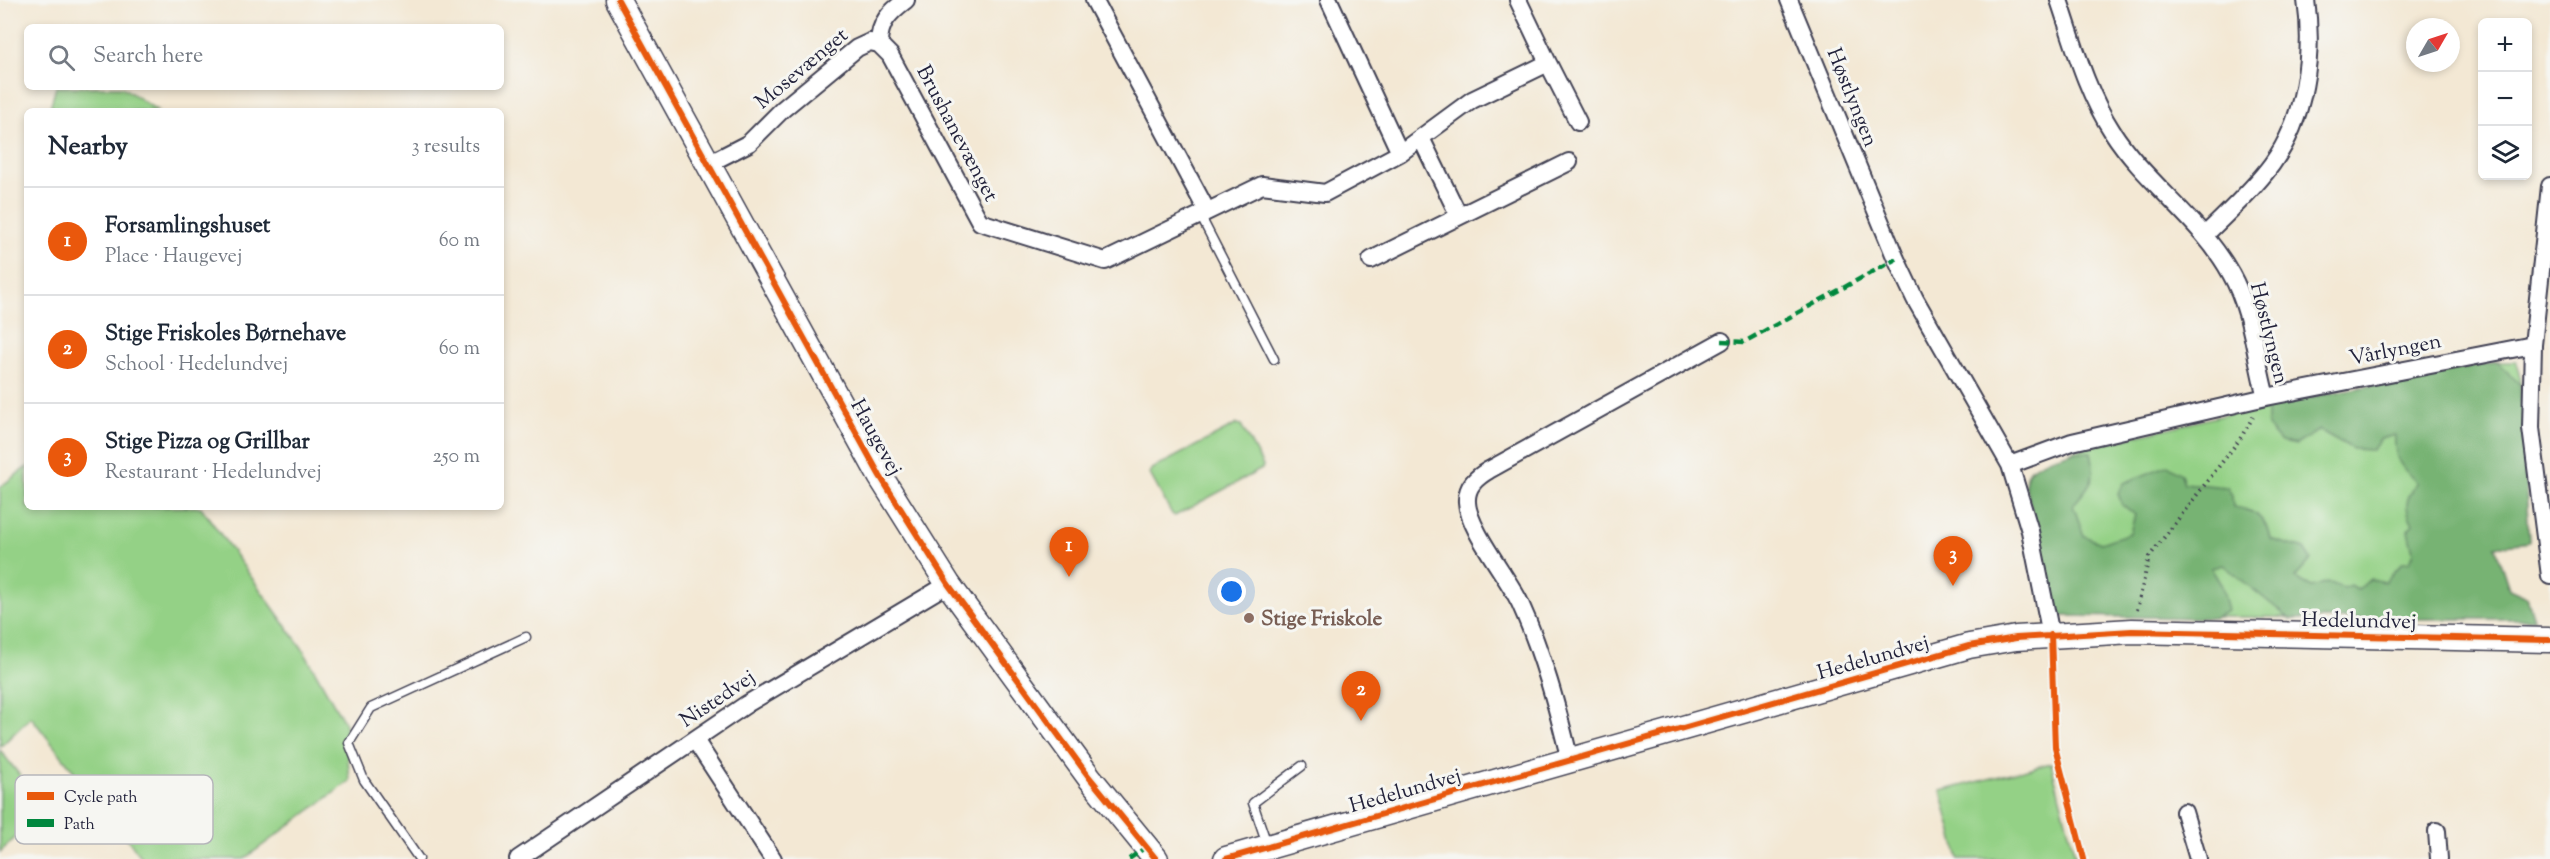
<!DOCTYPE html>
<html lang="en">
<head>
<meta charset="utf-8">
<style>
  :root { --surface:#fff; --page:#f6f6f7; --text:#1f2937; --muted:#747a83; --line:#e0e1e3; --accent:#ea580c }
  body { margin:0; font-family:"Sorts Mill Goudy",serif; background:var(--page); color:var(--text) }
  .controls { position:absolute; right:18px; top:18px; display:grid; overflow:hidden; border-radius:9px; box-shadow:0 3px 9px #0003 }
  .controls button { width:54px; height:54px; display:grid; place-items:center; padding:0; border:0; border-bottom:2px solid var(--line); background:var(--surface); color:var(--text); font:30px sans-serif }
  .compass { position:absolute; left:2406px; top:18px; width:54px; height:54px; border-radius:50%; background:var(--surface); box-shadow:0 3px 9px #0003; rotate:51deg }
  .you { position:absolute; left:1232px; top:592px; width:21px; height:21px; margin:-15px; border:4px solid #fff; border-radius:50%; background:#1a73e8; box-shadow:0 0 0 9px #1a73e833 }
  .badge { display:grid; place-items:center; width:39px; height:39px; border-radius:50%; background:var(--accent); color:#fff; font-size:20px; font-weight:700 }
  .pin { position:absolute; translate:-50% -50px; filter:drop-shadow(0 2px 3px #0008) }
  .pin::after { content:''; position:absolute; top:32px; width:21px; height:18px; background:inherit; clip-path:polygon(0 0,100% 0,50% 100%) }
  .list { margin:0; padding:0; list-style:none }
  h2 { display:flex; justify-content:space-between; align-items:center; height:78px; margin:0; padding:0 24px; font-size:26px }
  h2 small { font-size:20px; font-weight:400; color:var(--muted) }
  .list li { display:grid; grid-template-columns:39px 1fr auto; gap:18px; align-items:center; box-sizing:border-box; height:108px; padding:0 24px; border-top:2px solid var(--line) }
  .list b { display:block; font-size:22px; white-space:nowrap }
  .list p { margin:0; font-size:20px; white-space:nowrap; color:var(--muted) }
  .list em { font-size:20px; font-style:normal; color:var(--muted) }
  .icon { flex:none; width:33px; height:33px; fill:none; stroke:currentColor; stroke-width:2; stroke-linecap:round; stroke-linejoin:round }
  .map { position:relative; flex:none; width:2550px; height:859px; overflow:hidden }
  .search { position:absolute; background:var(--surface); box-shadow:0 3px 9px #0003; left:24px; top:24px; width:480px; height:66px; display:flex; align-items:center; gap:15px; box-sizing:border-box; padding:0 21px; border-radius:9px; color:var(--muted); font-size:22px }
  .panel { position:absolute; background:var(--surface); box-shadow:0 3px 9px #0003; left:24px; top:108px; width:480px; height:402px; border-radius:9px }
  .map>svg:first-child { display:block }
</style>
</head>
<body>
<div class="map">
<svg width="2550" height="859" viewBox="0 0 2550 859">
  <rect width="100%" height="100%" fill="#f6f6f2"/>
  <filter id="ink" filterUnits="userSpaceOnUse"><feTurbulence type="fractalNoise" baseFrequency=".0167" numOctaves="2"/><feDisplacementMap in="SourceGraphic" scale="12" xChannelSelector="R" yChannelSelector="G"/><feConvolveMatrix kernelMatrix="1 2 1 2 8 2 1 2 1" color-interpolation-filters="sRGB"/></filter>
  <filter id="wash" filterUnits="userSpaceOnUse"><feTurbulence type="fractalNoise" baseFrequency=".008" numOctaves="4" result="noise"/><feDisplacementMap in="SourceGraphic" scale="24" xChannelSelector="R" yChannelSelector="G"/><feGaussianBlur stdDeviation="1.35" result="paint"/><feColorMatrix in="noise" values="0 0 0 0 0 0 0 0 0 0 0 0 0 0 0 0 0 1.4 0 .05"/><feComposite in="paint" operator="in"/></filter>
  <g filter="url(#wash)">
    <rect width="100%" height="100%" fill="#f3e8d4"/>
    <path fill="#94d186" stroke="#5b7a60" stroke-width="1.5" d="M 56,87 L 122,87 L 158,111 L 49,111 Z
      M 2497,362 L 2516,362 L 2520,372 L 2529,542 L 2495,546 L 2509,589 L 2527,597 L 2534,619 L 2060,616 L 2025,485 L 2026,476 L 2031,468 L 2074,450 L 2267,405 Z
      M 1237,424 L 1241,425 L 1263,466 L 1262,469 L 1175,516 L 1172,514 L 1150,474 L 1152,469 Z
      M 27,467 L 27,507 L 201,507 L 302,648 L 345,724 L 350,781 L 244,859 L 143,859 L 31,717 L 0,747 L 0,487 Z
      M 0,750 L 46,809 L 0,852 Z
      M 2051,763 L 2076,859 L 1959,859 L 1941,791 Z"/>
    <path fill="#77b373" stroke="#4c6a57" stroke-width="1.5" d="M 2497,362 L 2520,384 L 2529,542 L 2495,546 L 2509,589 L 2527,597 L 2534,619 L 2290,619 L 2223,565 L 2211,568 L 2222,586 L 2228,611 L 2214,618 L 2060,616 L 2025,485 C 2026,479 2027,472 2032,468 C 2046,457 2074,450 2091,452 C 2097,480 2091,484 2073,505 L 2084,536 L 2101,543 L 2130,533 L 2135,515 L 2122,504 L 2118,494 L 2124,483 L 2168,465 L 2181,474 L 2184,483 L 2227,487 L 2232,496 L 2233,507 C 2253,509 2267,518 2270,539 L 2304,549 L 2311,560 L 2295,578 L 2312,587 L 2328,582 L 2343,588 L 2350,585 L 2358,590 L 2370,579 L 2385,582 L 2403,562 L 2409,562 L 2413,552 L 2408,530 L 2413,524 C 2404,507 2405,499 2417,483 C 2401,467 2393,459 2395,435 L 2381,439 L 2372,450 L 2353,449 L 2319,430 L 2296,445 L 2281,442 L 2267,426 L 2267,405 Z"/>
  </g>
  <g filter="url(#ink)">
    <g fill="none" stroke-linecap="round" stroke-linejoin="round">
      <g stroke="#414052" stroke-width="11">
        <path id="lane" d="M 1200,215 L 1274,359
          M 1267,844 L 1253,803 L 1302,766
          M 419,859 L 364,780 L 349,743 L 371,708 L 526,637"/>
      </g>
      <g stroke="#414052" stroke-width="20">
        <path id="street" d="M 1094,0 L 1207,211
          M 1789,0 L 1896,259 L 1915,299 L 2010,465 L 2030,531 L 2051,635
          M 879,44 L 890,55 L 980,222 L 1105,261 L 1262,185 L 1325,193 L 1400,153 L 1329,0
          M 879,44 C 879,22 890,12 906,0
          M 1548,63 L 1578,122
          M 1421,138 L 1459,216
          M 1400,153 L 1472,100 L 1548,63 L 1518,0
          M 708,164 L 749,143 L 783,109 L 857,48 L 870,42 L 879,44
          M 2550,186 L 2533,345 L 2531,428 L 2550,576
          M 2205,235 C 2228,212 2253,190 2272,164 C 2305,119 2314,54 2306,0
          M 1371,260 L 1569,162
          M 2266,397 L 2533,345
          M 2010,465 L 2072,442 L 2266,397 C 2255,357 2252,311 2231,274 C 2201,219 2146,184 2112,131 C 2086,91 2074,44 2059,0
          M 695,740 L 773,859
          M 1570,761 C 1557,706 1543,654 1520,603 C 1508,577 1468,529 1467,502 C 1466,486 1477,477 1489,470 L 1722,341
          M 2184,812 L 2198,859
          M 2437,831 L 2439,859
          M 518,859 L 747,704 L 948,584"/>
      </g>
      <g stroke="#414052" stroke-width="27">
        <path id="secondary" d="M 618,0 L 880,476 L 948,584 L 1089,777 L 1156,859
          M 1226,859 L 1969,646 L 2016,638 L 2132,631 L 2550,640"/>
      </g>
      <path stroke="#414052" stroke-width="4" stroke-dasharray="1.5 4.5" stroke-linecap="butt" d="M 2137,610 L 2149,557 L 2240,439 L 2253,417"/>
      <use href="#lane" stroke="#fff" stroke-width="8"/>
      <use href="#street" stroke="#fff" stroke-width="16"/>
      <use href="#secondary" stroke="#fff" stroke-width="24"/>
      <path stroke="#00873e" stroke-width="4.5" stroke-dasharray="9 4.5" stroke-linecap="butt" d="M 1722,341 L 1744,342 L 1896,259
        M 1129,859 L 1146,847"/>
      <g stroke="#f6f6f2" stroke-width="10">
        <path id="cycleway" d="M 618,0 L 880,476 L 948,584 L 1089,777 L 1156,859
          M 2051,635 L 2055,747 L 2084,859
          M 1226,859 L 1969,646 L 2016,638 L 2132,631 L 2550,640"/>
      </g>
      <use href="#cycleway" stroke="#e8590c" stroke-width="6"/>
    </g>
  </g>
  <circle fill="#8d6e63" stroke="#f6f6f2" stroke-width="2" cx="1249" cy="618" r="6"/>
  <g text-anchor="middle" stroke-width="6" stroke-linejoin="round" paint-order="stroke">
    <g font-size="21" fill="#22223b" stroke="#f6f6f2">
      <text transform="translate(801 68) rotate(-40)" y="7">Mosevænget</text>
      <text transform="translate(1853 97) rotate(68)" y="7">Høstlyngen</text>
      <text transform="translate(958 133) rotate(62)" y="7">Brushanevænget</text>
      <text transform="translate(2270 333) rotate(76)" y="7">Høstlyngen</text>
      <text transform="translate(2395 349) rotate(-11)" y="7">Vårlyngen</text>
      <text transform="translate(877 437) rotate(61)" y="7">Haugevej</text>
      <text transform="translate(2359 620) rotate(1)" y="7">Hedelundvej</text>
      <text transform="translate(1873 657) rotate(-16)" y="7">Hedelundvej</text>
      <text transform="translate(717 698) rotate(-34)" y="7">Nistedvej</text>
      <text transform="translate(1405 790) rotate(-16)" y="7">Hedelundvej</text>
    </g>
    <g font-size="21" font-weight="bold" fill="#785e54" stroke="#f6f6f2" text-anchor="start">
      <text x="1261" y="625">Stige Friskole</text>
    </g>
  </g>
  <rect x="15" y="775" width="198" height="69" rx="9" fill="#f6f6f2" stroke="#b6b6bb" stroke-width="1.5"/>
  <rect x="27" y="792" width="27" height="8" fill="#e8590c"/>
  <rect x="27" y="819" width="27" height="8" fill="#00873e"/>
  <g font-size="16" fill="#22223b">
    <text x="64" y="802">Cycle path</text>
    <text x="64" y="829">Path</text>
  </g>
</svg>
<div class="controls">
<button>+</button>
<button>−</button>
<button><svg class="icon" aria-label="layers" viewBox="0 0 24 24"><path d="M12 4l9 5-9 5-9-5zM3 14l9 5 9-5"/></svg></button>
</div>
<svg class="compass" viewBox="-18 -18 36 36"><path d="M0-13l5 13h-10z" fill="#e53935"/><path d="M0 13l5-13h-10z" fill="#747a83"/></svg>
<div class="you"></div>
<div class="pin badge" style="left:1069px;top:577px">1</div>
<div class="pin badge" style="left:1361px;top:721px">2</div>
<div class="pin badge" style="left:1953px;top:586px">3</div>
<div class="search"><svg class="icon" aria-label="search" viewBox="0 0 24 24"><circle cx="10" cy="10" r="6"/><path d="M15 15l6 6"/></svg>Search here</div>
<section class="panel">
<h2>Nearby<small>3 results</small></h2>
<ul class="list">
<li><span class="badge">1</span><div><b>Forsamlingshuset</b><p>Place · Haugevej</p></div><em>60 m</em></li>
<li><span class="badge">2</span><div><b>Stige Friskoles Børnehave</b><p>School · Hedelundvej</p></div><em>60 m</em></li>
<li><span class="badge">3</span><div><b>Stige Pizza og Grillbar</b><p>Restaurant · Hedelundvej</p></div><em>250 m</em></li>
</ul>
</section>
</div>
</body>
</html>
